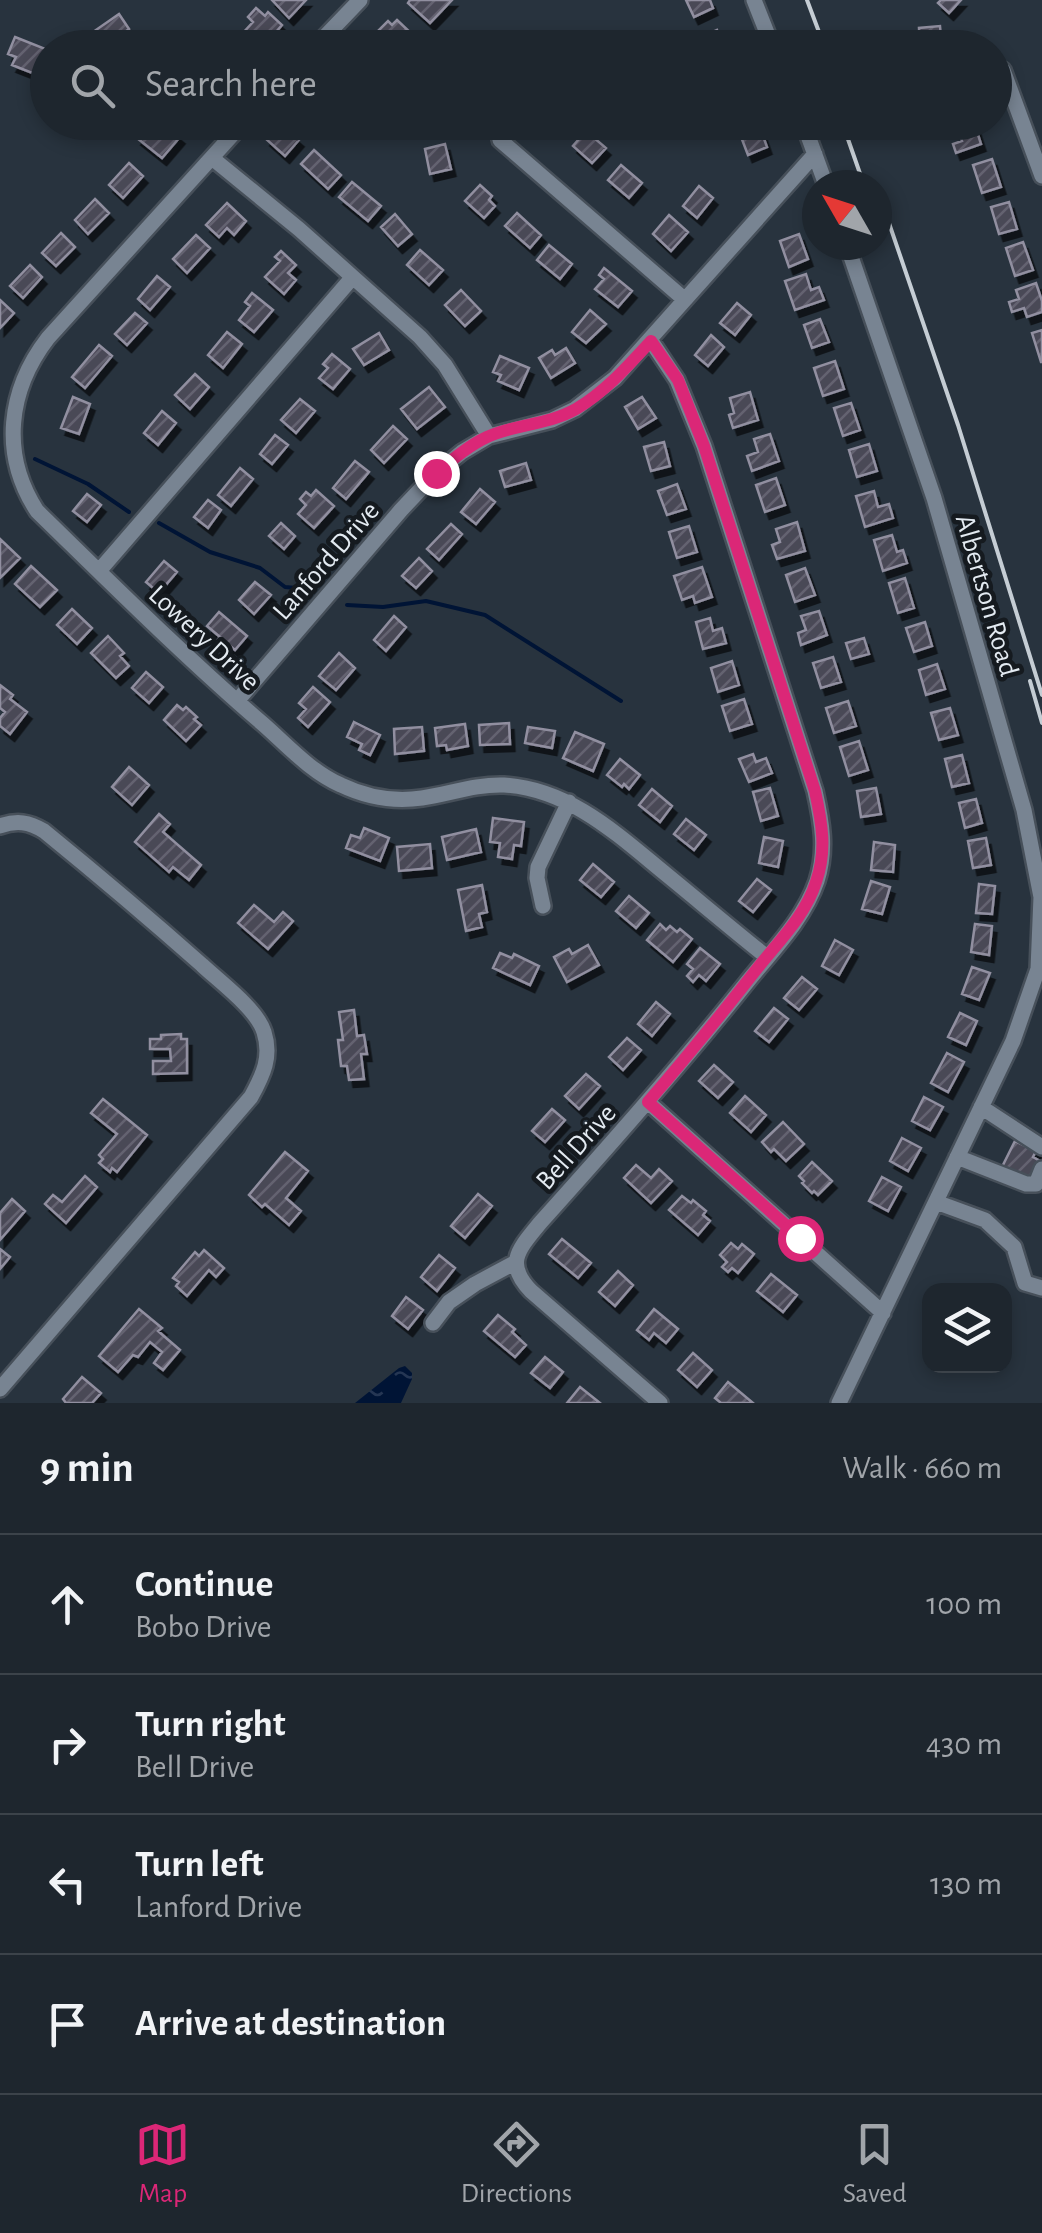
<!DOCTYPE html>
<html lang="en">
<head>
<meta charset="utf-8">
<style>
  :root { --surface:#1e262e; --page:#262e36; --text:#f1f3f6; --muted:#a1a5aa; --line:#3c434a; --accent:#db2777 }
  body { margin:0; font-family:"Alegreya Sans",sans-serif; background:var(--page); color:var(--text) }
  .controls { position:absolute; right:30px; bottom:30px; display:grid; overflow:hidden; border-radius:20px; box-shadow:0 5px 15px #0003 }
  .controls button { width:90px; height:90px; display:grid; place-items:center; padding:0; border:0; border-bottom:2px solid var(--line); background:var(--surface); color:var(--text); font:50px sans-serif }
  .compass { position:absolute; left:802px; top:170px; width:90px; height:90px; border-radius:50%; background:var(--surface); box-shadow:0 5px 15px #0003; rotate:309deg }
  .stop { position:absolute; width:30px; height:30px; margin:-22px; border:8px solid #db2777; border-radius:50%; background:#fff }
  .stop.end { background:#db2777; border-color:#fff; box-shadow:0 2px 10px #0008 }
  .list { margin:0; padding:0; list-style:none }
  h2 { display:flex; justify-content:space-between; align-items:center; height:130px; margin:0; padding:0 40px; font-size:42px }
  h2 small { font-size:32px; font-weight:400; color:var(--muted) }
  .list li { display:grid; grid-template-columns:65px 1fr auto; gap:30px; align-items:center; box-sizing:border-box; height:140px; padding:0 40px; border-top:2px solid var(--line) }
  .list b { display:block; font-size:38px; white-space:nowrap }
  .list p { margin:0; font-size:32px; white-space:nowrap; color:var(--muted) }
  .list em { font-size:32px; font-style:normal; color:var(--muted) }
  .icon { flex:none; width:55px; height:55px; fill:none; stroke:currentColor; stroke-width:2; stroke-linecap:round; stroke-linejoin:round }
  .map { position:relative; flex:none; width:1042px; height:1403px; overflow:hidden }
  .search { position:absolute; background:var(--surface); box-shadow:0 5px 15px #0003; left:30px; right:30px; top:30px; height:110px; display:flex; align-items:center; gap:25px; box-sizing:border-box; padding:0 35px; border-radius:55px; color:var(--muted); font-size:38px }
  .sheet { height:690px; background:var(--surface) }
  nav { display:flex; justify-content:space-around; align-items:center; box-sizing:border-box; height:140px; border-top:2px solid var(--line); background:var(--surface); font-size:28px; color:var(--muted) }
  nav a { display:grid; justify-items:center; gap:5px }
  nav .on { color:var(--accent) }
  .map>svg:first-child { display:block }
</style>
</head>
<body>
<div class="map">
<svg width="1042" height="1403" viewBox="0 0 1042 1403">
  <defs>
    <pattern id="water-ripples" width="26" height="14" patternUnits="userSpaceOnUse" patternTransform="scale(2.5)"><rect width="26" height="14" fill="#001435"/><path d="M2 4q2-2 4 0t4 0M15 11q2-2 4 0t4 0" fill="none" stroke="#253653"/></pattern>
    <pattern id="building-hatch" width="6" height="6" patternUnits="userSpaceOnUse" patternTransform="scale(2.5)"><rect width="6" height="6" fill="#4a4857"/><path d="M-1 1l2-2M0 6l6-6M5 7l2-2" fill="none" stroke="#646370"/></pattern>
    <filter id="shadow"><feDropShadow dx="4.5" dy="7" stdDeviation="0" flood-color="#0009"/></filter>
  </defs>
  <rect width="100%" height="100%" fill="#28333e"/>
  <path fill="url(#water-ripples)" d="M 405,1366 L 412,1373 L 412,1379 L 401,1403 L 355,1403 L 399,1368 Z"/>
  <g fill="none" stroke-linecap="round" stroke-linejoin="round">
    <path stroke="#001435" stroke-width="4" d="M 35,459 L 88,484 L 129,512
      M 159,523 L 210,552 L 260,568 L 285,587 L 308,589
      M 347,605 L 383,607 L 426,601 L 485,615 L 621,701"/>
  </g>
  <path fill="url(#building-hatch)" stroke="#918fa0" stroke-width="2.5" filter="url(#shadow)" d="M 272,0 L 306,0 L 289,18 Z
    M 410,0 L 452,0 L 430,23 L 408,3 Z
    M 686,0 L 710,0 L 713,8 L 694,17 Z
    M 941,0 L 961,0 L 949,13 L 938,3 Z
    M 256,8 L 265,16 L 268,12 L 282,25 L 262,48 L 256,48 L 242,34 L 253,22 L 248,17 Z
    M 119,14 L 129,29 L 103,48 L 89,48 L 83,39 Z
    M 397,20 L 414,36 L 402,48 L 393,48 L 377,32 L 388,21 L 392,25 Z
    M 940,26 L 942,48 L 920,48 L 919,28 Z
    M 717,30 L 725,48 L 707,48 L 702,37 Z
    M 15,37 L 48,50 L 48,71 L 45,78 L 12,65 L 16,57 L 8,54 Z
    M 758,122 L 767,147 L 748,155 L 738,129 Z
    M 955,122 L 974,122 L 981,144 L 956,153 L 953,144 L 962,141 Z
    M 149,124 L 158,131 L 164,124 L 180,137 L 162,158 L 137,138 Z
    M 280,124 L 299,140 L 285,156 L 266,139 Z
    M 586,131 L 606,148 L 592,163 L 573,146 Z
    M 445,144 L 451,169 L 430,174 L 425,149 Z
    M 314,150 L 341,175 L 328,189 L 301,164 Z
    M 992,159 L 1001,187 L 982,193 L 973,165 Z
    M 129,163 L 143,176 L 123,198 L 109,185 Z
    M 621,165 L 642,183 L 629,198 L 608,180 Z
    M 352,182 L 381,206 L 368,221 L 339,197 Z
    M 480,185 L 492,196 L 489,200 L 495,206 L 484,218 L 465,201 Z
    M 699,186 L 713,198 L 697,218 L 683,206 Z
    M 95,199 L 109,213 L 88,234 L 75,220 Z
    M 1009,202 L 1017,229 L 999,234 L 991,207 Z
    M 227,203 L 246,221 L 234,235 L 227,228 L 219,237 L 206,225 Z
    M 517,213 L 541,235 L 530,248 L 505,226 Z
    M 395,214 L 412,234 L 398,246 L 381,227 Z
    M 669,215 L 688,232 L 671,251 L 653,234 Z
    M 61,233 L 75,247 L 56,266 L 42,253 Z
    M 799,234 L 808,259 L 789,267 L 780,241 Z
    M 196,235 L 210,248 L 187,273 L 173,259 Z
    M 1023,242 L 1033,270 L 1015,276 L 1006,248 Z
    M 549,245 L 572,264 L 560,279 L 537,260 Z
    M 420,250 L 443,270 L 429,285 L 407,265 Z
    M 281,251 L 296,265 L 288,273 L 296,280 L 284,294 L 265,277 L 280,261 L 275,257 Z
    M 30,265 L 42,277 L 23,298 L 10,286 Z
    M 604,268 L 632,291 L 618,307 L 595,289 L 604,279 L 599,275 Z
    M 806,274 L 811,290 L 819,287 L 824,300 L 795,310 L 785,281 Z
    M 157,276 L 170,287 L 150,310 L 138,299 Z
    M 1036,283 L 1042,301 L 1042,312 L 1027,317 L 1024,308 L 1012,312 L 1009,302 L 1019,299 L 1016,290 Z
    M 461,290 L 481,311 L 465,326 L 445,305 Z
    M 252,293 L 273,310 L 254,332 L 239,320 L 250,306 L 245,302 Z
    M 0,300 L 14,313 L 0,328 Z
    M 737,303 L 751,315 L 735,335 L 720,323 Z
    M 590,310 L 606,324 L 586,343 L 572,332 Z
    M 135,313 L 147,323 L 127,345 L 115,334 Z
    M 820,319 L 829,342 L 812,348 L 804,325 Z
    M 1042,330 L 1042,362 L 1041,362 L 1032,333 Z
    M 227,332 L 242,344 L 223,368 L 208,355 Z
    M 379,333 L 389,350 L 364,365 L 353,349 Z
    M 711,335 L 724,347 L 708,366 L 695,355 Z
    M 99,345 L 112,356 L 85,388 L 72,377 Z
    M 566,348 L 575,363 L 551,378 L 539,358 L 552,350 L 555,355 Z
    M 332,354 L 350,369 L 333,389 L 319,378 L 328,368 L 323,364 Z
    M 500,356 L 529,368 L 519,390 L 498,381 L 501,375 L 493,372 Z
    M 835,361 L 844,389 L 823,396 L 814,368 Z
    M 195,374 L 209,387 L 190,409 L 175,395 Z
    M 429,387 L 445,407 L 417,429 L 401,409 Z
    M 750,392 L 758,420 L 733,428 L 729,415 L 734,413 L 730,398 Z
    M 73,397 L 90,404 L 79,434 L 61,428 Z
    M 642,397 L 656,418 L 638,429 L 625,407 Z
    M 300,399 L 315,411 L 296,433 L 281,420 Z
    M 851,403 L 860,430 L 843,436 L 834,408 Z
    M 162,411 L 176,423 L 158,445 L 144,433 Z
    M 393,426 L 407,439 L 384,463 L 371,450 Z
    M 770,434 L 779,461 L 752,471 L 747,456 L 758,452 L 754,439 Z
    M 275,435 L 288,445 L 272,464 L 260,454 Z
    M 664,442 L 670,466 L 651,471 L 644,447 Z
    M 869,444 L 877,471 L 857,477 L 849,450 Z
    M 355,461 L 369,472 L 346,499 L 333,488 Z
    M 526,463 L 531,480 L 505,487 L 500,471 Z
    M 240,468 L 253,479 L 231,506 L 218,495 Z
    M 776,478 L 785,505 L 765,512 L 756,485 Z
    M 677,484 L 686,509 L 667,515 L 658,491 Z
    M 480,489 L 495,502 L 476,524 L 461,512 Z
    M 316,490 L 334,506 L 314,528 L 298,514 L 306,505 L 300,499 L 306,492 L 311,496 Z
    M 874,491 L 878,507 L 889,504 L 893,518 L 865,527 L 856,496 Z
    M 87,494 L 101,505 L 87,522 L 73,511 Z
    M 208,500 L 221,510 L 208,528 L 194,517 Z
    M 797,522 L 805,551 L 777,559 L 772,545 L 780,542 L 776,529 Z
    M 281,523 L 295,536 L 284,549 L 269,536 Z
    M 451,524 L 462,534 L 439,560 L 427,549 Z
    M 689,526 L 697,552 L 677,558 L 669,532 Z
    M 892,535 L 897,552 L 903,550 L 907,563 L 883,571 L 874,540 Z
    M 0,539 L 20,558 L 0,578 Z
    M 419,558 L 432,571 L 416,588 L 402,576 Z
    M 164,561 L 177,572 L 159,593 L 146,582 Z
    M 31,566 L 57,590 L 40,607 L 15,584 Z
    M 702,567 L 712,597 L 695,603 L 693,596 L 682,600 L 674,576 Z
    M 805,568 L 815,595 L 795,602 L 786,575 Z
    M 905,578 L 914,608 L 898,613 L 889,583 Z
    M 255,582 L 271,595 L 254,614 L 239,600 Z
    M 72,609 L 92,628 L 77,644 L 57,625 Z
    M 819,611 L 827,635 L 801,645 L 798,633 L 806,630 L 801,616 Z
    M 219,612 L 247,636 L 235,650 L 229,645 L 224,650 L 215,643 L 220,637 L 207,626 Z
    M 394,616 L 406,627 L 386,651 L 374,640 Z
    M 710,618 L 713,631 L 722,628 L 726,643 L 703,649 L 696,622 Z
    M 925,622 L 932,646 L 914,652 L 906,628 Z
    M 108,636 L 124,653 L 120,656 L 129,666 L 116,678 L 91,653 Z
    M 864,638 L 869,654 L 851,659 L 846,643 Z
    M 339,653 L 355,668 L 336,690 L 319,676 Z
    M 833,657 L 841,682 L 821,688 L 813,663 Z
    M 732,661 L 739,685 L 718,692 L 711,668 Z
    M 937,664 L 945,689 L 926,695 L 919,670 Z
    M 146,672 L 163,687 L 149,703 L 132,688 Z
    M 0,685 L 13,695 L 10,699 L 27,712 L 10,734 L 0,726 L 0,718 L 5,712 L 0,708 Z
    M 313,687 L 330,702 L 308,727 L 298,718 L 306,709 L 299,703 Z
    M 744,699 L 752,724 L 730,731 L 722,706 Z
    M 848,701 L 856,726 L 834,733 L 826,708 Z
    M 177,705 L 183,710 L 186,707 L 197,717 L 194,719 L 201,725 L 186,741 L 164,720 Z
    M 950,708 L 958,735 L 939,740 L 931,713 Z
    M 354,722 L 380,735 L 370,755 L 359,750 L 362,744 L 347,737 Z
    M 509,723 L 510,744 L 480,745 L 479,725 Z
    M 465,724 L 468,746 L 447,750 L 446,745 L 437,746 L 435,728 Z
    M 422,727 L 424,751 L 395,754 L 394,729 Z
    M 528,727 L 555,731 L 552,748 L 525,743 Z
    M 575,732 L 604,744 L 593,771 L 563,758 Z
    M 859,741 L 868,770 L 849,776 L 840,747 Z
    M 753,754 L 756,762 L 766,758 L 772,773 L 749,782 L 739,759 Z
    M 962,755 L 969,783 L 952,787 L 945,759 Z
    M 620,759 L 640,775 L 629,789 L 624,784 L 622,787 L 607,775 Z
    M 129,767 L 149,785 L 132,805 L 112,787 Z
    M 770,788 L 778,816 L 761,821 L 753,792 Z
    M 876,788 L 881,814 L 861,817 L 857,791 Z
    M 652,789 L 672,806 L 660,822 L 639,805 Z
    M 976,799 L 982,823 L 965,828 L 959,803 Z
    M 159,814 L 170,824 L 163,832 L 201,865 L 189,880 L 173,867 L 169,872 L 135,842 Z
    M 493,818 L 524,822 L 521,846 L 514,845 L 512,859 L 498,857 L 500,843 L 490,842 Z
    M 686,819 L 706,835 L 694,850 L 674,834 Z
    M 364,828 L 389,838 L 380,861 L 346,848 L 351,835 L 360,838 Z
    M 476,829 L 481,852 L 447,860 L 442,837 Z
    M 764,837 L 783,841 L 778,867 L 759,863 Z
    M 986,838 L 991,865 L 973,868 L 968,841 Z
    M 874,842 L 895,845 L 893,872 L 871,870 Z
    M 430,844 L 432,868 L 399,871 L 397,847 Z
    M 593,864 L 614,882 L 601,897 L 580,880 Z
    M 757,879 L 771,890 L 753,912 L 739,901 Z
    M 871,881 L 890,887 L 882,914 L 862,909 Z
    M 979,884 L 995,886 L 992,914 L 976,913 Z
    M 482,885 L 487,912 L 479,914 L 482,927 L 466,931 L 458,890 Z
    M 629,896 L 649,913 L 636,928 L 616,911 Z
    M 254,905 L 274,922 L 283,912 L 293,921 L 268,949 L 238,923 Z
    M 660,924 L 666,930 L 670,926 L 677,932 L 680,929 L 692,939 L 673,962 L 647,940 Z
    M 975,924 L 992,926 L 989,955 L 971,952 Z
    M 835,940 L 853,950 L 839,975 L 822,966 Z
    M 588,945 L 599,965 L 567,982 L 554,957 L 569,949 L 572,954 Z
    M 700,948 L 720,964 L 706,981 L 699,975 L 693,982 L 687,976 L 693,969 L 687,964 Z
    M 500,953 L 512,958 L 514,954 L 539,966 L 530,985 L 493,968 Z
    M 972,967 L 990,973 L 979,1000 L 962,994 Z
    M 802,977 L 817,989 L 799,1010 L 784,998 Z
    M 656,1002 L 670,1014 L 652,1036 L 638,1024 Z
    M 774,1008 L 788,1019 L 769,1042 L 755,1031 Z
    M 354,1010 L 357,1036 L 364,1035 L 367,1054 L 361,1054 L 364,1079 L 349,1080 L 347,1066 L 341,1066 L 338,1040 L 343,1040 L 339,1012 Z
    M 960,1013 L 977,1021 L 966,1045 L 948,1037 Z
    M 181,1034 L 181,1039 L 187,1039 L 187,1073 L 153,1074 L 153,1061 L 171,1061 L 170,1049 L 150,1049 L 150,1039 L 161,1039 L 161,1035 Z
    M 627,1038 L 641,1050 L 623,1070 L 609,1057 Z
    M 947,1053 L 964,1062 L 948,1092 L 931,1083 Z
    M 714,1065 L 733,1082 L 718,1098 L 699,1081 Z
    M 586,1074 L 600,1086 L 579,1109 L 565,1096 Z
    M 745,1096 L 766,1115 L 751,1132 L 730,1113 Z
    M 924,1097 L 943,1107 L 930,1130 L 912,1121 Z
    M 103,1099 L 147,1135 L 117,1172 L 112,1168 L 110,1172 L 99,1163 L 103,1159 L 99,1155 L 117,1134 L 91,1113 Z
    M 552,1109 L 565,1120 L 545,1142 L 532,1131 Z
    M 783,1122 L 804,1144 L 786,1161 L 774,1149 L 771,1152 L 762,1142 Z
    M 902,1138 L 921,1148 L 908,1171 L 890,1161 Z
    M 1015,1141 L 1036,1151 L 1033,1157 L 1040,1161 L 1030,1181 L 1002,1167 Z
    M 285,1152 L 308,1171 L 286,1198 L 301,1211 L 289,1225 L 265,1204 L 262,1207 L 249,1195 Z
    M 812,1162 L 832,1181 L 818,1195 L 814,1191 L 812,1193 L 802,1183 L 804,1181 L 799,1176 Z
    M 636,1165 L 651,1178 L 659,1169 L 672,1181 L 651,1203 L 624,1178 Z
    M 85,1176 L 97,1187 L 66,1223 L 45,1204 L 53,1195 L 62,1202 Z
    M 882,1177 L 901,1187 L 888,1211 L 869,1201 Z
    M 478,1194 L 492,1206 L 465,1238 L 451,1226 Z
    M 682,1196 L 691,1203 L 693,1200 L 706,1211 L 703,1215 L 710,1221 L 698,1235 L 669,1210 Z
    M 12,1199 L 25,1211 L 0,1240 L 0,1213 Z
    M 562,1239 L 591,1263 L 578,1278 L 549,1254 Z
    M 731,1243 L 738,1249 L 742,1244 L 754,1254 L 738,1273 L 732,1268 L 728,1272 L 722,1267 L 727,1262 L 720,1255 Z
    M 0,1249 L 10,1257 L 0,1269 Z
    M 204,1250 L 224,1268 L 216,1277 L 209,1270 L 187,1296 L 176,1286 L 179,1282 L 173,1278 L 195,1252 L 199,1256 Z
    M 439,1255 L 455,1268 L 437,1291 L 421,1277 Z
    M 618,1271 L 633,1285 L 615,1306 L 599,1292 Z
    M 771,1274 L 797,1295 L 783,1312 L 757,1291 Z
    M 406,1297 L 423,1310 L 408,1329 L 392,1316 Z
    M 139,1309 L 162,1328 L 158,1331 L 180,1350 L 163,1370 L 154,1363 L 162,1352 L 150,1342 L 138,1357 L 133,1355 L 118,1372 L 99,1356 Z
    M 654,1309 L 678,1329 L 666,1343 L 654,1333 L 649,1340 L 637,1330 Z
    M 498,1315 L 515,1329 L 512,1332 L 526,1345 L 515,1357 L 484,1331 Z
    M 693,1353 L 712,1370 L 697,1387 L 678,1370 Z
    M 545,1357 L 563,1372 L 550,1388 L 531,1373 Z
    M 82,1377 L 101,1393 L 92,1403 L 66,1403 L 63,1399 Z
    M 728,1382 L 753,1403 L 721,1403 L 715,1398 Z
    M 580,1387 L 600,1403 L 567,1403 Z"/>
  <g fill="none" stroke-linecap="round" stroke-linejoin="round">
    <g stroke="#47505a" stroke-width="20">
      <path id="minor" d="M 754,0 L 773,48
        M 314,48 L 360,0
        M 1003,70 L 1042,176
        M 244,122 L 48,338 C 8,390 0,454 37,511 C 111,583 185,657 263,724 C 287,745 311,772 341,785 C 366,797 394,802 422,798 C 450,794 475,784 504,785 C 570,789 618,835 667,875 C 700,902 733,930 767,957
        M 803,122 L 826,185
        M 500,140 L 684,299
        M 212,158 L 299,229 L 420,337 L 445,365 L 489,436
        M 651,341 L 677,380 L 704,446 L 815,791 C 822,822 827,850 817,881 C 804,919 773,950 748,981 C 682,1064 611,1144 540,1223 C 519,1249 504,1263 531,1291 L 660,1403
        M 99,571 L 352,278
        M 237,701 L 401,510 L 436,473 L 462,452 L 489,436 L 552,420 L 575,409 L 615,378 L 815,154
        M 0,826 C 17,820 29,822 44,831 C 98,875 150,919 202,965 C 220,982 257,1009 264,1032 C 272,1057 263,1075 251,1097 L 0,1389
        M 543,906 L 537,878 L 538,867 L 569,802
        M 648,1102 L 883,1313
        M 981,1107 L 1042,1147
        M 957,1157 L 1026,1184 L 1036,1184 L 1042,1169
        M 936,1202 L 985,1220 L 1014,1247 L 1025,1283 L 1042,1288
        M 433,1323 L 449,1302 L 475,1284 L 516,1262
        M 839,1403 L 1013,1041 L 1038,969 L 1041,897 L 1024,810 L 934,498 L 847,245"/>
    </g>
    <use href="#minor" stroke="#788492" stroke-width="15"/>
    <path stroke="#c5cdd4" stroke-width="4" d="M 807,0 L 825,48
      M 842,122 L 864,185
      M 877,188 L 958,425 L 1042,695
      M 1030,681 L 1042,723"/>
  </g>
  <g fill="none" stroke-linecap="round" stroke-linejoin="round">
    <path stroke="#db2777" stroke-width="12" d="M 436,473 C 452,460 468,446 487,437 C 515,424 548,425 576,409 C 605,392 628,366 651,341 L 678,380 L 704,446 L 815,791 C 822,823 827,851 816,882 C 806,914 781,939 760,965 C 724,1011 687,1057 648,1102 L 800,1238"/>
  </g>
  <g text-anchor="middle" stroke-width="9" stroke-linejoin="round" paint-order="stroke">
    <g font-size="28" fill="#e3eaf1" stroke="#151a1f">
      <text transform="translate(325 560) rotate(-49)" y="10">Lanford Drive</text>
      <text transform="translate(988 595) rotate(74)" y="10">Albertson Road</text>
      <text transform="translate(205 637) rotate(43)" y="10">Lowery Drive</text>
      <text transform="translate(575 1146) rotate(-48)" y="10">Bell Drive</text>
    </g>
  </g>
</svg>
<div class="controls">
<button><svg class="icon" aria-label="layers" viewBox="0 0 24 24"><path d="M12 4l9 5-9 5-9-5zM3 14l9 5 9-5"/></svg></button>
</div>
<svg class="compass" viewBox="-18 -18 36 36"><path d="M0-13l5 13h-10z" fill="#e53935"/><path d="M0 13l5-13h-10z" fill="#a1a5aa"/></svg>
<div class="stop" style="left:800px;top:1238px"></div>
<div class="stop end" style="left:436px;top:473px"></div>
<div class="search"><svg class="icon" aria-label="search" viewBox="0 0 24 24"><circle cx="10" cy="10" r="6"/><path d="M15 15l6 6"/></svg>Search here</div>
</div>
<section class="sheet">
<h2>9 min<small>Walk · 660 m</small></h2>
<ul class="list">
<li><svg class="icon" aria-label="ahead" viewBox="0 0 24 24"><path d="M12 20V5M6 11l6-6 6 6"/></svg><div><b>Continue</b><p>Bobo Drive</p></div><em>100 m</em></li>
<li><svg class="icon" aria-label="right" viewBox="0 0 24 24"><path d="M7 20v-9h11M14 6l5 5-5 5"/></svg><div><b>Turn right</b><p>Bell Drive</p></div><em>430 m</em></li>
<li><svg class="icon" aria-label="left" viewBox="0 0 24 24"><path d="M17 20v-9H6M10 6l-5 5 5 5"/></svg><div><b>Turn left</b><p>Lanford Drive</p></div><em>130 m</em></li>
<li><svg class="icon" aria-label="arrive" viewBox="0 0 24 24"><path d="M6 21V4h12l-3 4 3 4H6"/></svg><div><b>Arrive at destination</b></div></li>
</ul>
</section>
<nav>
<a class="on"><svg class="icon" aria-label="map" viewBox="0 0 24 24"><path d="M3 6l6-2 6 2 6-2v14l-6 2-6-2-6 2zM9 4v14M15 6v14"/></svg>Map</a>
<a><svg class="icon" aria-label="directions" viewBox="0 0 24 24"><path d="M12 3l9 9-9 9-9-9zM9 14v-3h6M13 9l2 2-2 2"/></svg>Directions</a>
<a><svg class="icon" aria-label="saved" viewBox="0 0 24 24"><path d="M7 4h10v16l-5-4-5 4z"/></svg>Saved</a>
</nav>
</body>
</html>
